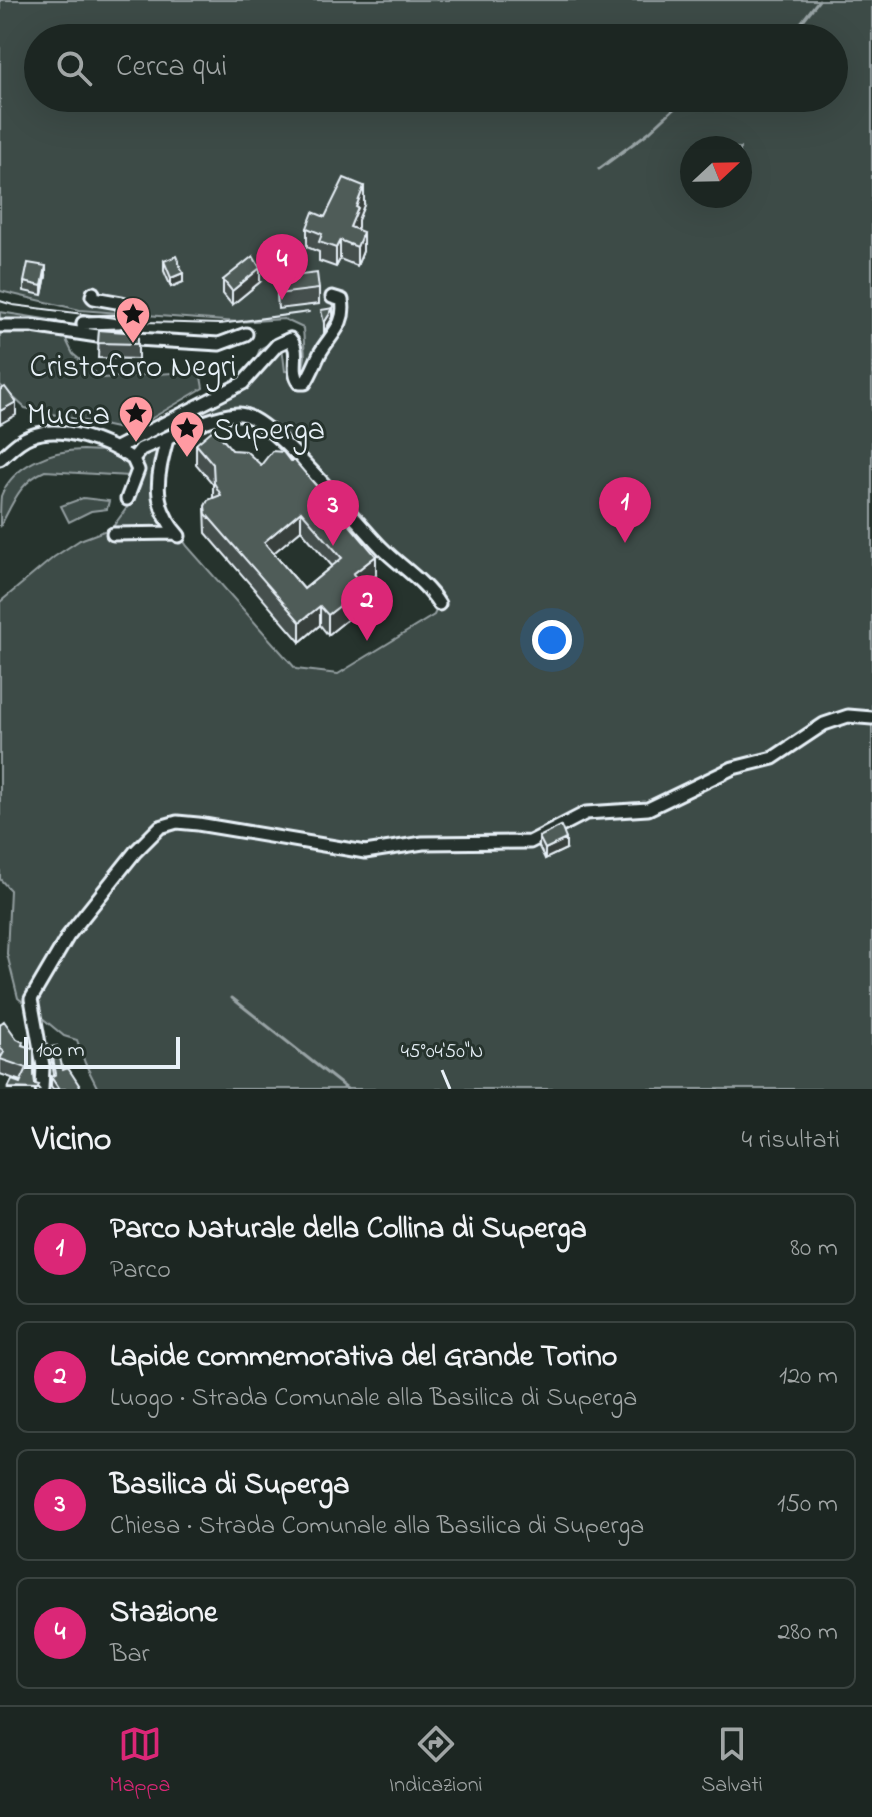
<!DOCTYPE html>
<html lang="it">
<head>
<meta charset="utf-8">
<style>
  :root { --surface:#1c2622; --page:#29322f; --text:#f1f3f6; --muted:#a0a5a5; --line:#3a4340; --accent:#db2777 }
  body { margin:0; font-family:"Indie Flower",sans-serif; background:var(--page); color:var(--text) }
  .compass { position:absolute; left:680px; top:136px; width:72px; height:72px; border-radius:50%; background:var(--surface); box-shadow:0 8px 32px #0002; rotate:68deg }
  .scale { position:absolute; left:24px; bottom:20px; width:156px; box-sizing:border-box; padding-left:8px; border:4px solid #e8f1f8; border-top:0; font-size:22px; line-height:28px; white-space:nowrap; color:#e8f1f8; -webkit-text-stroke:6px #26332d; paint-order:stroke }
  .you { position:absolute; left:552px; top:640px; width:28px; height:28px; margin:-20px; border:6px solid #fff; border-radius:50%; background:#1a73e8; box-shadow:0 0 0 12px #1a73e833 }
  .badge { display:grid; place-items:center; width:52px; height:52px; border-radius:50%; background:var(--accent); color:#fff; font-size:26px; font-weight:700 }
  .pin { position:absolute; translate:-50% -66px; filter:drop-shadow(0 2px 4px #0008) }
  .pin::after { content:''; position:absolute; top:42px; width:28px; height:24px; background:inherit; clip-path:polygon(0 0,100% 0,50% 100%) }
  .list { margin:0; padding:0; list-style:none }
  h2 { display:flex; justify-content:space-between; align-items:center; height:104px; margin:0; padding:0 32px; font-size:34px }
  h2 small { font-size:26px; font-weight:400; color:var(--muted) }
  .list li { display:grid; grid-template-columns:52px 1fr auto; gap:24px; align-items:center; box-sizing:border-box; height:112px; margin:0 16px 16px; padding:0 16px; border:2px solid var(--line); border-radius:12px }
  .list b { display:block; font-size:30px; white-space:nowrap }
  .list p { margin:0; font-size:26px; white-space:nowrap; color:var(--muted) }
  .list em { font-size:26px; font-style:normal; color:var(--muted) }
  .icon { flex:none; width:44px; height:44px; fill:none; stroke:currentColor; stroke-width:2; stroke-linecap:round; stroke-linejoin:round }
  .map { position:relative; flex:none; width:872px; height:1089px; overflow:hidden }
  .search { position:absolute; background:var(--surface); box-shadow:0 8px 32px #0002; left:24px; right:24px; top:24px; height:88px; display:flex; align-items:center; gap:20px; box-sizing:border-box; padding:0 28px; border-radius:44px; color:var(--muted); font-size:30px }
  .sheet { height:616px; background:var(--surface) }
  nav { display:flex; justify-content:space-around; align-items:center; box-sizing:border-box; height:112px; border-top:2px solid var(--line); background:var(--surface); font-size:22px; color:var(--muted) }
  nav a { display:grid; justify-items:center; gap:4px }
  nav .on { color:var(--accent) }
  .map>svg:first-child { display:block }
</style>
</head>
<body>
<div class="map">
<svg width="872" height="1089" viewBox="0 0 872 1089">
  <rect width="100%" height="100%" fill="#26332d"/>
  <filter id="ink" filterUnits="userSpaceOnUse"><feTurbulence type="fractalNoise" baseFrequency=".0125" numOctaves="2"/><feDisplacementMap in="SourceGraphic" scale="16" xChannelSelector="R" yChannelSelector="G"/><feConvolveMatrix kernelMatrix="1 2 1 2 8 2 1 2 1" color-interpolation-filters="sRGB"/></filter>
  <g filter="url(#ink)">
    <path fill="#3e4b47" stroke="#939ea0" stroke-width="2" fill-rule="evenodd" d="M 0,0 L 872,0 L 872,1089 L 98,1089 L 85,1063 L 77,1040 L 64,1036 L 18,998 L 7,954 L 10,890 L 0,879 L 0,602 L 54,557 L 80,540 L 112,528 L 134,498 L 135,484 L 129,476 L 45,471 C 20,481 12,505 0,527 C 0,518 0,505 1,496 C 13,465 51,450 83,450 C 101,451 114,453 132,449 L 250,374 L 260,349 L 278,339 L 282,346 L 285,371 L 302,373 L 305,357 L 303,328 L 284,319 L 238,322 L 80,310 L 0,291 ZM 38,38 L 834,38 L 834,98 L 38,98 ZM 692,148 L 740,148 L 740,196 L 692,196 ZM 252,416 L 439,604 L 434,615 L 338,674 L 296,669 L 187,546 L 159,504 L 167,440 L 217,418 Z
      M 0,312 L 57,321 L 73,354 L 102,378 L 200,371 L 203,388 L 130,431 L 25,408 L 0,385 Z
      M 83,498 L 109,501 L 107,509 L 91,511 L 69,522 L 61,506 Z"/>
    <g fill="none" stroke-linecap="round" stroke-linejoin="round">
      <path stroke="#98a3a5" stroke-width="3" d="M 789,38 L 819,0
        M 599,169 L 649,132 L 678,105 L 693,98
        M 232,998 L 347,1089"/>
      <g stroke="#e8f1f8" stroke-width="17">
        <path id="minor" d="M 93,293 L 92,296 L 94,298 L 122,303 L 123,309
          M 0,326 L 32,326 L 104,337 L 219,344 L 246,334
          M 84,334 L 83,323 L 119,322
          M 167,439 C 157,477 150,504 179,536
          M 116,448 L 243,383 L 277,345 L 290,339 C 302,352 289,369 300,383 L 305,383 C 311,374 315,363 320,353 C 330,335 347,324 342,300 L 332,297
          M 0,459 C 9,451 19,440 31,436 C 62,424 107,442 133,459
          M 133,459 L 141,449 C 165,440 217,412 240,414 C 271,416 356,522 382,548 C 401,567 425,581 439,604
          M 127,499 L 138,470 L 133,459
          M 113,534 L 176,533
          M 42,1089 L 43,1066 L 31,999 L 68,936 L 135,852 L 160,827 L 177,822 L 198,824 L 365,852 L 423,843 L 530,842 L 586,813 L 648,809 L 733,768 L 773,758 L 824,724 L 848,716 L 872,718"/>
      </g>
      <use href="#minor" stroke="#26332d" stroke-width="11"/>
      <path stroke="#e8f1f8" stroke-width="2" d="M 0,301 L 13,305 L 146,322 L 220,324 L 309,312"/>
    </g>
    <path fill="#454f4d" stroke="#e8f1f8" stroke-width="2" fill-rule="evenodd" d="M 364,205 L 358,220 L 357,230 L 363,251 L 357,266 L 340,259 L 336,267 L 319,261 L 319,252 L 307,247 L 307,228 L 325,217 Z
      M 164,261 L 183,282 L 171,287 L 164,271 Z
      M 46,276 L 42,295 L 24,291 L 24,282 Z
      M 276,278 L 319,289 L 319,304 L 278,309 Z
      M 223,280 L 260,282 L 232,305 L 223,294 Z
      M 99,330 L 138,333 L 138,359 L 98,358 Z
      M 196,444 L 232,450 L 376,575 L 363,586 L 364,606 L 328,635 L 320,625 L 300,642 L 206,533 L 205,506 L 213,498 L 213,484 L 196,464 ZM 301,530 L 332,566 L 304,589 L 273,553 Z
      M 539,837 L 566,849 L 545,859 L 539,847 Z
      M 0,1024 L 23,1045 L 35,1084 L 39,1089 L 8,1089 L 12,1080 L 20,1083 L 21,1081 L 0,1074 Z
      M 51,1047 L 63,1070 L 81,1089 L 53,1089 L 51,1086 L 51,1077 L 54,1075 L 51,1056 Z"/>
    <path fill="#38403e" stroke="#e8f1f8" stroke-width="2" d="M 364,186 L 364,205 L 358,220 L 358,227 L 350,246 L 350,227 L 356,207 Z
      M 363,232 L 363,251 L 357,266 L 357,247 Z
      M 340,240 L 340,259 L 336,267 L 336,248 Z
      M 46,266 L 46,276 L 42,295 L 42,286 Z
      M 260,268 L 260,282 L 232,305 L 232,291 Z
      M 183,273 L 183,282 L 171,287 L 171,278 Z
      M 333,308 L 333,317 L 324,332 L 324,323 Z
      M 16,402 L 16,415 L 0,424 L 0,411 Z
      M 301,511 L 301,530 L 264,561 L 264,542 Z
      M 376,556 L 376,575 L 353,593 L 353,574 Z
      M 364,587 L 364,606 L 328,635 L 328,615 Z
      M 320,606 L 320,625 L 300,642 L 300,622 Z
      M 566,839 L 566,849 L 545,859 L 545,849 Z"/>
    <path fill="#505c59" stroke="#e8f1f8" stroke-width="2" fill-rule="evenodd" d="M 344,178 L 364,186 L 356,207 L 358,208 L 350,227 L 363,232 L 357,247 L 340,240 L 336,248 L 319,242 L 322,234 L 307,228 L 313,212 L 325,217 Z
      M 176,256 L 183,273 L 171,278 L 164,261 Z
      M 253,256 L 260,268 L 232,291 L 223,280 Z
      M 28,263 L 46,266 L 42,286 L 24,282 Z
      M 317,273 L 319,289 L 278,294 L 276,278 Z
      M 333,308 L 329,315 L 324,323 L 321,310 Z
      M 99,330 L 138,333 L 138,344 L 98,343 Z
      M 5,387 L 16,402 L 0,411 L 0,390 Z
      M 214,429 L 232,450 L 246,451 L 261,465 L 272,451 L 283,452 L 290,461 L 295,461 L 376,556 L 353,574 L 364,587 L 328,615 L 320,606 L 300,622 L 206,514 L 205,506 L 208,500 L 221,495 L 214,483 L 213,464 L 196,444 ZM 301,511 L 342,558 L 304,589 L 264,542 Z
      M 561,826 L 566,839 L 545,849 L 539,837 Z
      M 4,1021 L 17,1039 L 23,1042 L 22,1045 L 34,1049 L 34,1075 L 35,1084 L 39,1085 L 37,1089 L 8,1088 L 12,1080 L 20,1083 L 27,1068 L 0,1059 L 4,1052 L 0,1047 L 0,1024 Z
      M 57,1046 L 63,1070 L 68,1068 L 81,1088 L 78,1089 L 59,1089 L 51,1077 L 56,1074 L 51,1047 Z"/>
  </g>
  <path fill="none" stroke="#e8f1f8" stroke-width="3" d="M 442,1070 L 450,1089"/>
  <defs>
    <g id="sight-pin" transform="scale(1.8)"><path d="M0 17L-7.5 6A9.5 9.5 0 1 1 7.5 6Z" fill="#ff9aa2" stroke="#26332d"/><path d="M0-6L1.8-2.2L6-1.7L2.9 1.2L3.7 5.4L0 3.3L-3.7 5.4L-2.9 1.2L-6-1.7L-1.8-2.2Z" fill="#111"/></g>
  </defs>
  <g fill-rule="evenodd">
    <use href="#sight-pin" x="133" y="314"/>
    <use href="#sight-pin" x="136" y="413"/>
    <use href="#sight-pin" x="187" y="428"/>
  </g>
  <g text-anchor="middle" stroke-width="6" stroke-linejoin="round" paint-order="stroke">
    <g font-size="32" fill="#e8f1f8" stroke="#26332d">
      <text x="133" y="376">Cristoforo Negri</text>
      <text x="110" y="424" text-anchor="end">Mucca</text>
      <text x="213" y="439" text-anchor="start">Superga</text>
    </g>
  </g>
  <g font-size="20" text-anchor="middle" fill="#e8f1f8" stroke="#26332d" stroke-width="6" stroke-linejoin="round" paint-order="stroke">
    <text x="442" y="1057">45°04'50"N</text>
  </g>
</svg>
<svg class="compass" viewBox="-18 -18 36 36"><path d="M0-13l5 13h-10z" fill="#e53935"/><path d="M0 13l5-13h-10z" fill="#a0a5a5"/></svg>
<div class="scale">100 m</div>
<div class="you"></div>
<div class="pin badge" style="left:625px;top:543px">1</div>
<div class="pin badge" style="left:367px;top:641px">2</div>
<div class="pin badge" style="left:333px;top:546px">3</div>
<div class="pin badge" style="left:282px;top:300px">4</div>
<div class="search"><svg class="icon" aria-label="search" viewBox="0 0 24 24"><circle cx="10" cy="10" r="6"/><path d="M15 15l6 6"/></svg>Cerca qui</div>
</div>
<section class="sheet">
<h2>Vicino<small>4 risultati</small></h2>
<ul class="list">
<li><span class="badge">1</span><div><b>Parco Naturale della Collina di Superga</b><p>Parco</p></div><em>80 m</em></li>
<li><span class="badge">2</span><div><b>Lapide commemorativa del Grande Torino</b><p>Luogo · Strada Comunale alla Basilica di Superga</p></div><em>120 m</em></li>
<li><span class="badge">3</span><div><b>Basilica di Superga</b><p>Chiesa · Strada Comunale alla Basilica di Superga</p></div><em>150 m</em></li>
<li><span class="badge">4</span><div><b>Stazione</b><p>Bar</p></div><em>280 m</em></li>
</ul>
</section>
<nav>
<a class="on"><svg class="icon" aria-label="map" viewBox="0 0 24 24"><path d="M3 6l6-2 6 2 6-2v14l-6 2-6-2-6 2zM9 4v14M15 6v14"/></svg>Mappa</a>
<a><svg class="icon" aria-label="directions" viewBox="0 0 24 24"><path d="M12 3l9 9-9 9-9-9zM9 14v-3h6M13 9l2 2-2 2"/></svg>Indicazioni</a>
<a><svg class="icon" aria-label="saved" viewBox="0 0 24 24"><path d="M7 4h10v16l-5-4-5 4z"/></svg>Salvati</a>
</nav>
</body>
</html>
